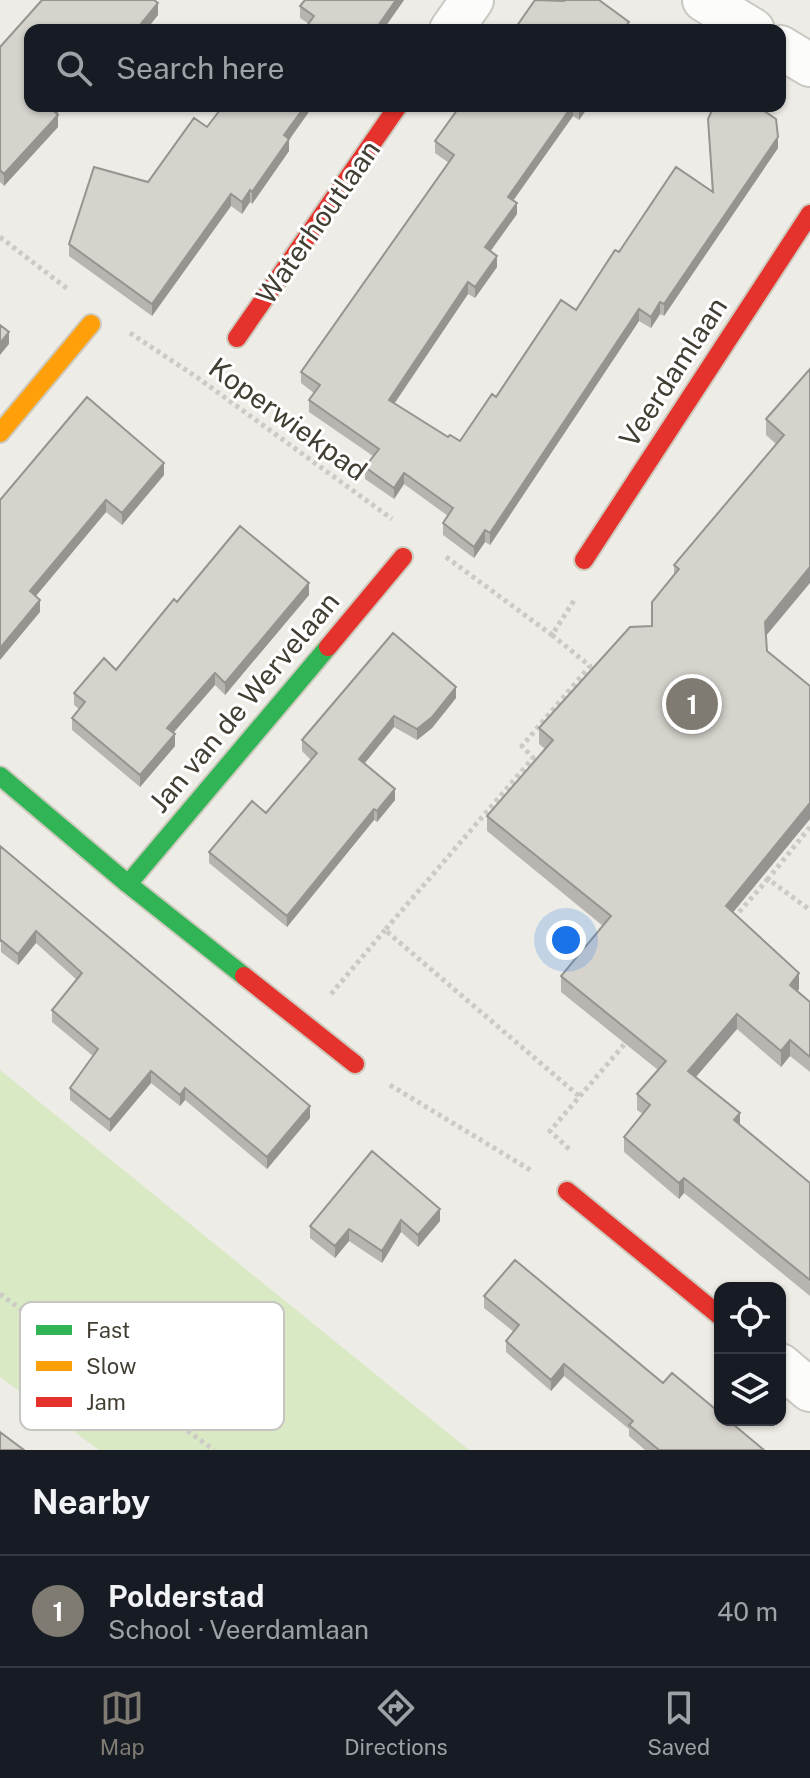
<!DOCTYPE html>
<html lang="en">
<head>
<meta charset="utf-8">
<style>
  :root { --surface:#171b24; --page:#242831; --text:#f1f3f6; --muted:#9ea1a6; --line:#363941; --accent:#7f7b72 }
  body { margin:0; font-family:"Public Sans",sans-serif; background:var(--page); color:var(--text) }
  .controls { position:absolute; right:24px; bottom:24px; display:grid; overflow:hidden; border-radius:16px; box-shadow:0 2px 6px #0004 }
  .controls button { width:72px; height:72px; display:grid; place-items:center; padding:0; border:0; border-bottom:2px solid var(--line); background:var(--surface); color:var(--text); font:40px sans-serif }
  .you { position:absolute; left:566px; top:940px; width:28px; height:28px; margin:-20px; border:6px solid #fff; border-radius:50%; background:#1a73e8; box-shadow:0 0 0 12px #1a73e833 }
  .badge { display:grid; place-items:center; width:52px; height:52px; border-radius:50%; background:var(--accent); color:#fff; font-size:26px; font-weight:700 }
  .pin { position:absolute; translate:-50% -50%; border:4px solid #fff; box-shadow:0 2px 8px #0006 }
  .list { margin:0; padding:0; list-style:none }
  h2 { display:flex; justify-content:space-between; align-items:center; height:104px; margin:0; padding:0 32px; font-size:34px }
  h2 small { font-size:26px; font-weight:400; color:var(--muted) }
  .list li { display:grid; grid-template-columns:52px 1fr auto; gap:24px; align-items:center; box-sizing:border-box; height:112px; padding:0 32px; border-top:2px solid var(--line) }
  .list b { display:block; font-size:30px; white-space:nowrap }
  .list p { margin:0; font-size:26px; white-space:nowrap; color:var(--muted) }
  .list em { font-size:26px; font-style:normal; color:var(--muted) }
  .icon { flex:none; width:44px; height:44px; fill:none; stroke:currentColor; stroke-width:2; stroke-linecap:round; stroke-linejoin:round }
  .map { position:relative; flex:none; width:810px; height:1450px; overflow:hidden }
  .search { position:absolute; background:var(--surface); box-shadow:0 2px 6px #0004; left:24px; right:24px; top:24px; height:88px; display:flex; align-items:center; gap:20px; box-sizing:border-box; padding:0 28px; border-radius:16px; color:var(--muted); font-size:30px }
  .sheet { height:216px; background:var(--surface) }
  nav { display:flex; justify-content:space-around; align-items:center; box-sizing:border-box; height:112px; border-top:2px solid var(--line); background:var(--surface); font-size:22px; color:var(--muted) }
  nav a { display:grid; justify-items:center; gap:4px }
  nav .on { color:var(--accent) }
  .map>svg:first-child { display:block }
</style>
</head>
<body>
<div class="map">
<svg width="810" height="1450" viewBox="0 0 810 1450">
  <rect width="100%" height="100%" fill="#eeece6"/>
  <path fill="#d8e9c4" d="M 0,1070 L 469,1450 L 99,1450 L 0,1377 Z"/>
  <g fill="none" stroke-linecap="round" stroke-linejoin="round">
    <g stroke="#cac8c2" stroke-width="46">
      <path id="street" d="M 704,0 L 753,30
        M 451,30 L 472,0
        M 780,47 L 810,65
        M 780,1365 L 810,1390"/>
    </g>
    <g stroke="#cdcabd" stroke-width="22">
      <path id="fast" d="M 0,776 L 128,884 L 244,976
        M 128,884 L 328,647"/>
    </g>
    <g stroke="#cdcabd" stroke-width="22">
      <path id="slow" d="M 0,433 L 91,324"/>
    </g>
    <g stroke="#cdcabd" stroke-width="22">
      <path id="jam" d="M 237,338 L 398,106
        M 584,560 L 810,214
        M 328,647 L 403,557
        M 244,976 L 355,1064
        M 567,1191 L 720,1316"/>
    </g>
    <path stroke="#cccac5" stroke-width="5" stroke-dasharray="4 4" stroke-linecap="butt" d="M 0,237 L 69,290
      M 130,333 L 198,378 L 392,519
      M 446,557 L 552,635 L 575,599
      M 552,635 L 590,666 L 522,746 L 533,758 L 385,930 L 579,1096
      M 810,827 L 768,879 L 810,910
      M 734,918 L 768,879
      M 331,994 L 385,930
      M 390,1085 L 532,1171
      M 569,1149 L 550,1131 L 628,1040
      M 0,1294 L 214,1450"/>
    <use href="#street" stroke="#fcfcfb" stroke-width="42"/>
    <use href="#fast" stroke="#30b455" stroke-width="18"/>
    <use href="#slow" stroke="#ff9f0a" stroke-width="18"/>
    <use href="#jam" stroke="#e5322d" stroke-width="18"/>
  </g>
  <path fill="#b8b5b0" d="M 42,0 L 154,0 L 158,3 L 158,15 L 146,30 L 30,30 L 30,106 L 64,106 L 57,114 L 58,115 L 58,127 L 4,186 L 0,182 L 0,47 Z
    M 305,0 L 404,0 L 383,30 L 309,24 L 300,18 L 300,6 Z
    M 223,106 L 313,106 L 289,140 L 289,151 L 252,204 L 250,202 L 242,214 L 231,206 L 152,316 L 69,256 L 69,244 L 148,182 L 207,127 Z
    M 460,106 L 589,106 L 579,120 L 573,116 L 513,200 L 517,214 L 490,251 L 497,267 L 475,298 L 468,294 L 395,403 L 448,437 L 460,441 L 496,397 L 576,310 L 619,252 L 712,191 L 708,119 L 778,148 L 664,316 L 660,314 L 651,328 L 639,321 L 490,545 L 485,542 L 474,558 L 443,535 L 443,523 L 448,516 L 404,484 L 394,499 L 365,479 L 365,467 L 373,456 L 309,412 L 309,400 L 314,393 L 301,383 L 301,372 L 449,163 L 435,153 L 435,141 Z
    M 810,369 L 766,636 L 767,651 L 810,686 L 810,819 L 733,912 L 799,989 L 798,991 L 810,1002 L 810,1072 L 790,1056 L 781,1067 L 737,1029 L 696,1077 L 740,1125 L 810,1183 L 810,1296 L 684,1193 L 679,1199 L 624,1152 L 624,1137 L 643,1114 L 637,1110 L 637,1094 L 658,1070 L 561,992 L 561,976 L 603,926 L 487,831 L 487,816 L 545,749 L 539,744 L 539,728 L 652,626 L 674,575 L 674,565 L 776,444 L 766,435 L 766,419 Z
    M 164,475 L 122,525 L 106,512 L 35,597 L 40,612 L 0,500 Z
    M 309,595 L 225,695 L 215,685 L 173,733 L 175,746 L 140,787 L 72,730 L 72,718 L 79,709 L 74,705 L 74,693 L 116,670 L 177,602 Z
    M 456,698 L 432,728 L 417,740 L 394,727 L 365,763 L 395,800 L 377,822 L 374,820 L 287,927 L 209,863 L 209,852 L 266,813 L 311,760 L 302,751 L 302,740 Z
    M 0,846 L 310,1118 L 267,1169 L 185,1100 L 180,1106 L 151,1083 L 110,1132 L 70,1100 L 70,1088 L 93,1056 L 52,1022 L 52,1010 L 77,980 L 36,943 L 18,965 L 1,952 Z
    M 372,1151 L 440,1221 L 418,1247 L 401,1232 L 382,1263 L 349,1241 L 335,1258 L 310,1238 L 310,1226 Z
    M 484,1296 L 663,1383 L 764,1450 L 645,1450 L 629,1436 L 629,1429 L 564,1376 L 551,1391 L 506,1352 L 506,1341 L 514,1332 L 484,1308 Z"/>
  <path fill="#969490" d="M 396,0 L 404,0 L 383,30 L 375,30 Z
    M 158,3 L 158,15 L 146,30 L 136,30 Z
    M 53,106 L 64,106 L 51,120 L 51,108 Z
    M 305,106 L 313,106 L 289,140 L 289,151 L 252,204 L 252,192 L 284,135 Z
    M 572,106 L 573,106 L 573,116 L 508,208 L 508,197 Z
    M 581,106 L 589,106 L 579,120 L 579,108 Z
    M 58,115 L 58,127 L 4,186 L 4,174 Z
    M 778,137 L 778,148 L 664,316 L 664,304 Z
    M 250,190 L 250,202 L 242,214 L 242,202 Z
    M 231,194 L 231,206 L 152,316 L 152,304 Z
    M 517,203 L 517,214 L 485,259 L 485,247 Z
    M 497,256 L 497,267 L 475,298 L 475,287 Z
    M 468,282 L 468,294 L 389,411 L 389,400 Z
    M 660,302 L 660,314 L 651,328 L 651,317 Z
    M 639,309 L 639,321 L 490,545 L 490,533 Z
    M 9,332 L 9,344 L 0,355 L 0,343 Z
    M 164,463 L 164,475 L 122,525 L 122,513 Z
    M 404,473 L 404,484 L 394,499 L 394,488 Z
    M 106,500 L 106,512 L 30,603 L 30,591 Z
    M 485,530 L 485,542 L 474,558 L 474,547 Z
    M 810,567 L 810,583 L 765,637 L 765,622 Z
    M 309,583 L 309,595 L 225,695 L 225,683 Z
    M 40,600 L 40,612 L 0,660 L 0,648 Z
    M 215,673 L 215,685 L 167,740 L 167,728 Z
    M 456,687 L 456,698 L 432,728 L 417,740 L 417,729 Z
    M 394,716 L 394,727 L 359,770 L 359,759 Z
    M 175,734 L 175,746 L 140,787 L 140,775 Z
    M 395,789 L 395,800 L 377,822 L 377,811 Z
    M 810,803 L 810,819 L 726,921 L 726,906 Z
    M 374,809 L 374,820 L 287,927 L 287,916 Z
    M 36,931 L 36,943 L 18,965 L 18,954 Z
    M 799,973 L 799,989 L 790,1000 L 790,985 Z
    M 737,1014 L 737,1029 L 688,1086 L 688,1071 Z
    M 790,1040 L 790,1056 L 781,1067 L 781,1051 Z
    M 151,1071 L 151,1083 L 110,1132 L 110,1120 Z
    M 185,1088 L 185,1100 L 180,1106 L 180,1095 Z
    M 310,1106 L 310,1118 L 267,1169 L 267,1157 Z
    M 740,1113 L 740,1129 L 734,1120 Z
    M 684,1178 L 684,1193 L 679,1199 L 679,1183 Z
    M 440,1209 L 440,1221 L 418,1247 L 418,1235 Z
    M 401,1220 L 401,1232 L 382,1263 L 382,1251 Z
    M 349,1229 L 349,1241 L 335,1258 L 335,1246 Z
    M 564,1364 L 564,1376 L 551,1391 L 551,1380 Z"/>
  <path fill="#d6d3cd" stroke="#969490" stroke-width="2" d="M 42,0 L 154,0 L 158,3 L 136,30 L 30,30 L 30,106 L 53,106 L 51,108 L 58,115 L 4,174 L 0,170 L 0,47 Z
    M 305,0 L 396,0 L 375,30 L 304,30 L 314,16 L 300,6 Z
    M 535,0 L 564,1 L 565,0 L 599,0 L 629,22 L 623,30 L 514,30 Z
    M 223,106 L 305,106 L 284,135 L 289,139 L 252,192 L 250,190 L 242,202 L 231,194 L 152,304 L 69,244 L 94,167 L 148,182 L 194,118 L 207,127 Z
    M 460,106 L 572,106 L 508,197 L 517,203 L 485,247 L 497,256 L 475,287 L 468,282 L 389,400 L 448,437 L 450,435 L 460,441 L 492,394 L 496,397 L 561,300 L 576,310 L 615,250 L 619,252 L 676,167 L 713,192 L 708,119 L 714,106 L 757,106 L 776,119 L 778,137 L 664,304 L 660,302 L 651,317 L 639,309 L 490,533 L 485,530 L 474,547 L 443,523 L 453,508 L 404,473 L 394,488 L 365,467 L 379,449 L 309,400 L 320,385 L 301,372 L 454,155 L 435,141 Z
    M 0,325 L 9,332 L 0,343 Z
    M 810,369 L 810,567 L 765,622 L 767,651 L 810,686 L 810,803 L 726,906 L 799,973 L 790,985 L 810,1002 L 810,1057 L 790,1040 L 781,1051 L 737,1014 L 688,1071 L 740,1113 L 734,1120 L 810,1183 L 810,1280 L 684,1178 L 679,1183 L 624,1137 L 650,1105 L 637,1094 L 666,1061 L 561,976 L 611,916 L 487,816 L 553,740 L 539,728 L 630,627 L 652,626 L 652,602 L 679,569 L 674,565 L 784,435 L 766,419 Z
    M 87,397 L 164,463 L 122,513 L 106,500 L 30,591 L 40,600 L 0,648 L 0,500 Z
    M 240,526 L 309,583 L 225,683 L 215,673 L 167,728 L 175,734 L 140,775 L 72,718 L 85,702 L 74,693 L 104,658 L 116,670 L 174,599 L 177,602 Z
    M 393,633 L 456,687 L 432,717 L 417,729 L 394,716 L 359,759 L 395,789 L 377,811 L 374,809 L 287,916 L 209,852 L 252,801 L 266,813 L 317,753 L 302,740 Z
    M 0,846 L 310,1106 L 267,1157 L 185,1088 L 180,1095 L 151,1071 L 110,1120 L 70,1088 L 98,1049 L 52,1010 L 82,973 L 36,931 L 18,954 L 1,940 L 0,941 Z
    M 372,1151 L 440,1209 L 418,1235 L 401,1220 L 382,1251 L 349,1229 L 335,1246 L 310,1226 Z
    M 515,1260 L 663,1383 L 672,1373 L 720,1413 L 720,1420 L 728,1420 L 764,1450 L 659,1450 L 629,1425 L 633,1421 L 564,1364 L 551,1380 L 506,1341 L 519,1325 L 484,1296 Z
    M 0,1432 L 24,1450 L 0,1450 Z"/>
  <g text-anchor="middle" stroke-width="6" stroke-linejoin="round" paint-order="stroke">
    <g font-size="28" fill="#433e33" stroke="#fff">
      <text transform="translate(318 222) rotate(-55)" y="10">Waterhoutlaan</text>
      <text transform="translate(673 372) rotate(-57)" y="10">Veerdamlaan</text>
      <text transform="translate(288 419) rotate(36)" y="10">Koperwiekpad</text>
      <text transform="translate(244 702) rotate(-50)" y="10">Jan van de Wervelaan</text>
    </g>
  </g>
  <rect x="20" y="1302" width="264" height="128" rx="12" fill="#fff" stroke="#c7c5c2" stroke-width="2"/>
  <rect x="36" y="1325" width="36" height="10" fill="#30b455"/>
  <rect x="36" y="1361" width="36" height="10" fill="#ff9f0a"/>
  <rect x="36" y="1397" width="36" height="10" fill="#e5322d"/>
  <g font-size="22" fill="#433e33">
    <text x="86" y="1338">Fast</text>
    <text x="86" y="1374">Slow</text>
    <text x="86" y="1410">Jam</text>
  </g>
</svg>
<div class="controls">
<button><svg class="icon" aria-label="locate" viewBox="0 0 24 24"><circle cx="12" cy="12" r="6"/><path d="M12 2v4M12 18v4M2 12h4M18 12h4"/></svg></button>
<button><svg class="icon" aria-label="layers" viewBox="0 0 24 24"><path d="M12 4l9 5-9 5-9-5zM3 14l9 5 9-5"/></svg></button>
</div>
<div class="you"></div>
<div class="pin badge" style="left:692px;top:704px">1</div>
<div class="search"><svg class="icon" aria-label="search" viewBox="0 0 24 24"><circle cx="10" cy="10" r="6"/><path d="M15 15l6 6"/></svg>Search here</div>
</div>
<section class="sheet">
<h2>Nearby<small></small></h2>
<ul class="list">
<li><span class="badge">1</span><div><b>Polderstad</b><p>School · Veerdamlaan</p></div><em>40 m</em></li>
</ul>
</section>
<nav>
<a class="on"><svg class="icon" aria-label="map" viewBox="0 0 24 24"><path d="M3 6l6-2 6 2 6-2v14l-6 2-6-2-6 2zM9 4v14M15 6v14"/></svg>Map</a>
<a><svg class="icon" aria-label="directions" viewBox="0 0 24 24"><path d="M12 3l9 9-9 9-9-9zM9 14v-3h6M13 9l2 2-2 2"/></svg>Directions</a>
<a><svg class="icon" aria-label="saved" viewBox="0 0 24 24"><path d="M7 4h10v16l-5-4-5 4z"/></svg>Saved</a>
</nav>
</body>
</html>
